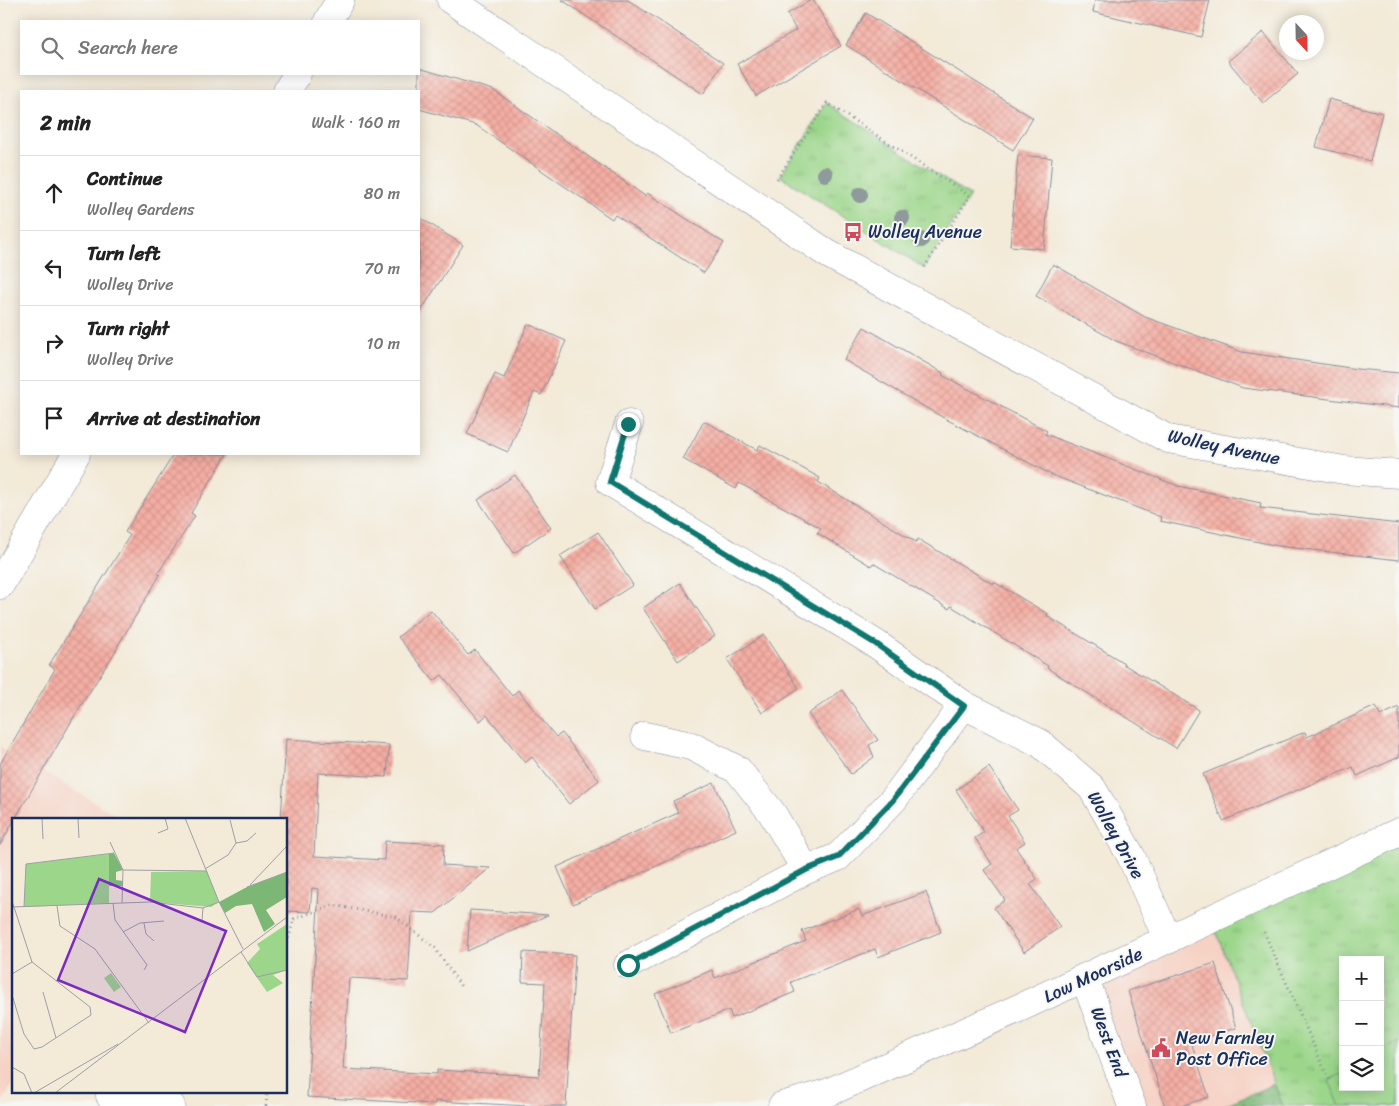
<!DOCTYPE html>
<html lang="en">
<head>
<meta charset="utf-8">
<style>
  :root { --surface:#fff; --page:#f6f6f6; --text:#222; --muted:#767676; --line:#e0e0e0 }
  body { margin:0; font-family:Sriracha,sans-serif; background:var(--page); color:var(--text) }
  .controls { position:absolute; right:15px; bottom:15px; display:grid; overflow:hidden; border-radius:0px; box-shadow:0 2px 12px #0003 }
  .controls button { width:45px; height:45px; display:grid; place-items:center; padding:0; border:0; border-bottom:1px solid var(--line); background:var(--surface); color:var(--text); font:25px sans-serif }
  .compass { position:absolute; left:1279px; top:15px; width:45px; height:45px; border-radius:50%; background:var(--surface); box-shadow:0 2px 12px #0003; rotate:158deg }
  .stop { position:absolute; width:15px; height:15px; margin:-11px; border:4px solid #0f766e; border-radius:50%; background:#fff }
  .stop.end { background:#0f766e; border-color:#fff; box-shadow:0 1px 5px #0008 }
  .list { margin:0; padding:0; list-style:none }
  h2 { display:flex; justify-content:space-between; align-items:center; height:65px; margin:0; padding:0 20px; font-size:21px }
  h2 small { font-size:16px; font-weight:400; color:var(--muted) }
  .list li { display:grid; grid-template-columns:32px 1fr auto; gap:15px; align-items:center; box-sizing:border-box; height:75px; padding:0 20px; border-top:1px solid var(--line) }
  .list b { display:block; font-size:19px; white-space:nowrap }
  .list p { margin:0; font-size:16px; white-space:nowrap; color:var(--muted) }
  .list em { font-size:16px; font-style:normal; color:var(--muted) }
  .icon { flex:none; width:28px; height:28px; fill:none; stroke:currentColor; stroke-width:2; stroke-linecap:round; stroke-linejoin:round }
  .map { position:relative; flex:none; width:1399px; height:1106px; overflow:hidden }
  .search { position:absolute; background:var(--surface); box-shadow:0 2px 12px #0003; left:20px; top:20px; width:400px; height:55px; display:flex; align-items:center; gap:12px; box-sizing:border-box; padding:0 18px; border-radius:0px; color:var(--muted); font-size:19px }
  .panel { position:absolute; background:var(--surface); box-shadow:0 2px 12px #0003; left:20px; top:90px; width:400px; height:365px; border-radius:0px }
  .map>svg:first-child { display:block }
</style>
</head>
<body>
<div class="map">
<svg width="1399" height="1106" viewBox="0 0 1399 1106">
  <defs>
    <pattern id="grass-tufts" width="24" height="20" patternUnits="userSpaceOnUse" patternTransform="scale(1.25)"><rect width="24" height="20" fill="#9bd68a"/><path d="M3 7l-1-3M5 7V3M7 7l1-3M15 17l-1-3M17 17v-4M19 17l1-3" fill="none" stroke="#85b87a"/></pattern>
    <pattern id="forest-firs" width="22" height="20" patternUnits="userSpaceOnUse" patternTransform="scale(1.25)"><rect width="22" height="20" fill="#7cb776"/><path d="M5 1l3.5 6h-7zM16 11l3.5 6h-7z" fill="#659564"/></pattern>
    <pattern id="building-cross-hatch" width="8" height="8" patternUnits="userSpaceOnUse" patternTransform="scale(1.25)"><rect width="8" height="8" fill="#f5aea3"/><path d="M0 0l8 8M0 8l8-8" fill="none" stroke="#d1968f"/></pattern>
  </defs>
  <rect width="100%" height="100%" fill="#f6f6f2"/>
  <filter id="ink" filterUnits="userSpaceOnUse"><feTurbulence type="fractalNoise" baseFrequency=".02" numOctaves="2"/><feDisplacementMap in="SourceGraphic" scale="10" xChannelSelector="R" yChannelSelector="G"/><feConvolveMatrix kernelMatrix="1 2 1 2 8 2 1 2 1" color-interpolation-filters="sRGB"/></filter>
  <filter id="wash" filterUnits="userSpaceOnUse"><feTurbulence type="fractalNoise" baseFrequency=".0096" numOctaves="4" result="noise"/><feDisplacementMap in="SourceGraphic" scale="20" xChannelSelector="R" yChannelSelector="G"/><feGaussianBlur stdDeviation="1.12" result="paint"/><feColorMatrix in="noise" values="0 0 0 0 0 0 0 0 0 0 0 0 0 0 0 0 0 1.4 0 .05"/><feComposite in="paint" operator="in"/></filter>
  <g filter="url(#wash)">
    <rect width="100%" height="100%" fill="#f3ead8"/>
    <path fill="#f6d2c4" d="M 0,747 L 125,820 L 14,820 L 14,1082 L 0,1106 Z
      M 1211,919 L 1274,1084 L 1222,1106 L 1132,1106 L 1085,979 Z"/>
    <path fill="url(#grass-tufts)" stroke="#5b8274" fill-rule="evenodd" d="M 827,103 L 970,196 L 924,268 L 780,176 Z
      M 1399,832 L 1399,1106 L 1283,1106 L 1211,919 ZM 1343,960 L 1380,960 L 1380,1087 L 1343,1087 Z"/>
    <path fill="url(#forest-firs)" stroke="#4c736a" d="M 1274,1084 L 1283,1106 L 1222,1106 Z"/>
    <path fill="#9bd68a" stroke="#5b8274" d="M 1399,1042 L 1399,1106 L 1340,1106 L 1329,1080 L 1343,1073 L 1343,1087 L 1380,1087 L 1380,1052 Z"/>
    <g id="blocks">
      <path fill="url(#building-cross-hatch)" d="M 562,0 L 628,0 L 723,63 L 703,94 Z
        M 811,0 L 813,0 L 841,46 L 756,96 L 737,64 L 796,30 L 787,14 Z
        M 1095,0 L 1210,0 L 1201,37 L 1093,12 Z
        M 866,13 L 1033,118 L 1013,150 L 846,45 Z
        M 1263,32 L 1298,74 L 1263,103 L 1228,61 Z
        M 419,68 L 493,90 L 645,196 L 647,193 L 724,243 L 704,273 L 615,215 L 612,219 L 476,125 L 419,109 Z
        M 1329,99 L 1382,113 L 1370,161 L 1316,147 Z
        M 1018,155 L 1052,158 L 1044,249 L 1010,246 Z
        M 419,217 L 463,245 L 419,314 Z
        M 1053,264 L 1145,317 L 1242,352 L 1357,369 L 1399,373 L 1399,408 L 1243,388 L 1116,341 L 1036,296 Z
        M 528,324 L 566,341 L 541,395 L 534,392 L 508,452 L 467,434 L 495,374 L 504,378 Z
        M 864,327 L 943,373 L 942,375 L 1047,431 L 1045,434 L 1178,486 L 1261,503 L 1260,508 L 1399,524 L 1399,560 L 1278,546 L 1160,521 L 1161,517 L 1052,475 L 942,417 L 844,360 Z
        M 704,421 L 757,450 L 760,445 L 820,478 L 818,482 L 916,542 L 918,539 L 993,584 L 994,582 L 1048,614 L 1047,616 L 1124,663 L 1123,664 L 1199,710 L 1176,748 L 1047,668 L 1048,666 L 951,606 L 949,609 L 873,563 L 871,566 L 817,533 L 821,528 L 739,483 L 736,489 L 683,459 Z
        M 174,454 L 227,454 L 191,513 L 195,516 L 158,573 L 160,575 L 117,647 L 118,647 L 75,715 L 0,845 L 0,764 L 55,669 L 49,665 L 130,535 L 125,532 Z
        M 515,475 L 551,528 L 514,553 L 478,500 Z
        M 598,532 L 633,585 L 595,609 L 560,556 Z
        M 680,583 L 715,636 L 678,661 L 643,608 Z
        M 431,610 L 468,655 L 475,650 L 512,696 L 518,690 L 556,737 L 562,733 L 599,780 L 569,804 L 532,757 L 525,763 L 487,715 L 480,721 L 442,675 L 434,681 L 398,637 Z
        M 764,635 L 799,688 L 762,713 L 727,659 Z
        M 842,690 L 878,740 L 869,745 L 874,757 L 851,774 L 808,714 Z
        M 1376,706 L 1380,716 L 1399,707 L 1399,757 L 1357,776 L 1353,767 L 1223,821 L 1203,774 L 1305,732 L 1307,737 Z
        M 286,739 L 389,745 L 387,777 L 318,773 L 314,856 L 384,860 L 385,841 L 444,844 L 443,865 L 490,868 L 435,913 L 412,912 L 408,981 L 349,978 L 343,1069 L 437,1074 L 437,1070 L 539,1076 L 545,983 L 522,982 L 523,952 L 575,955 L 566,1106 L 528,1106 L 435,1101 L 435,1104 L 307,1097 L 319,889 L 312,888 L 310,912 L 286,911 L 286,820 L 281,820 Z
        M 989,767 L 1018,810 L 1008,816 L 1025,842 L 1016,848 L 1037,879 L 1030,884 L 1060,927 L 1024,952 L 994,908 L 1005,900 L 984,870 L 992,864 L 975,838 L 984,832 L 956,790 Z
        M 714,783 L 736,830 L 573,904 L 557,867 L 678,813 L 673,801 Z
        M 926,892 L 941,932 L 878,957 L 875,949 L 791,982 L 795,992 L 732,1018 L 729,1010 L 671,1033 L 655,994 L 712,970 L 715,978 L 806,941 L 802,931 L 859,909 L 862,916 Z
        M 470,910 L 548,915 L 467,951 Z
        M 1215,963 L 1236,1028 L 1191,1042 L 1209,1097 L 1181,1106 L 1165,1106 L 1128,991 Z"/>
    </g>
  </g>
  <g filter="url(#ink)">
    <use href="#blocks" fill-opacity="0" stroke="#878c9b" stroke-width="1"/>
    <g fill="none" stroke-linecap="round" stroke-linejoin="round">
      <g stroke="#878c9b" stroke-width="29">
        <path id="minor" d="M 451,0 L 828,254 L 1168,439 L 1344,470 L 1399,474
          M 629,424 L 610,482 L 876,644 L 964,705 L 1040,743 L 1092,788 L 1131,856 L 1168,940
          M 645,736 L 691,746 L 738,770 L 772,813 L 806,870
          M 628,965 L 806,870 L 838,857 L 893,800 L 964,705
          M 1085,979 L 1132,1106
          M 110,1096 L 171,1106
          M 782,1106 L 827,1093 L 1019,1008 L 1399,832"/>
      </g>
      <g stroke="#878c9b" stroke-width="29">
        <path id="primary" d="M 328,21 L 340,0
          M 287,91 L 297,74
          M 0,585 L 76,454"/>
      </g>
      <path stroke="#878c9b" stroke-width="3" stroke-dasharray="1 4" stroke-linecap="butt" d="M 777,179 L 827,103 L 970,196 L 924,268
        M 1264,932 L 1329,1080
        M 286,948 L 294,919 L 333,905 L 396,917 L 435,948 L 462,988
        M 266,1106 L 267,1092"/>
      <use href="#minor" stroke="#fff" stroke-width="28"/>
      <use href="#primary" stroke="#fff" stroke-width="28"/>
    </g>
    <g fill="#8e9a9b">
      <circle cx="825" cy="174" r="8"/>
      <circle cx="860" cy="195" r="8"/>
      <circle cx="902" cy="218" r="8"/>
      <circle cx="921" cy="240" r="8"/>
    </g>
  </g>
  <g fill="none" stroke-linecap="round" stroke-linejoin="round" filter="url(#ink)">
    <path stroke="#0f766e" stroke-width="6" d="M 628,965 L 806,870 L 838,857 L 893,800 L 964,706 L 876,644 L 610,482 L 628,424"/>
  </g>
  <defs>
    <g id="bus-bare" transform="scale(1.5)"><path d="M-5-6H5V4H4V6H2V4H-2V6H-4V4H-5ZM-3.5-4V0h7V-4ZM-3.5 1.2v1.5H-2V1.2ZM2 1.2v1.5H3.5V1.2Z" fill="#d1495b" stroke="#f6f6f2" stroke-width="2.5" paint-order="stroke"/></g>
    <g id="civic-bare" transform="scale(1.5)"><path d="M-.6-6.5H3V-4.5H.6V-3L4-1V1h2V6H-6V1h2V-1L-.6-3ZM-1.2 2.5V6h2.4V2.5Z" fill="#d1495b" stroke="#f6f6f2" stroke-width="2.5" paint-order="stroke"/></g>
  </defs>
  <g fill-rule="evenodd">
    <use href="#bus-bare" x="853" y="232"/>
    <use href="#civic-bare" x="1161" y="1048"/>
  </g>
  <g text-anchor="middle" stroke-width="4" stroke-linejoin="round" paint-order="stroke">
    <g font-size="18" fill="#1b2f5e" stroke="#f6f6f2" text-anchor="start">
      <text x="868" y="238">Wolley Avenue</text>
      <text x="1176" y="1044">New Farnley<tspan x="1176" dy="21">Post Office</tspan></text>
    </g>
    <g font-size="18" fill="#1b2f5e" stroke="#f6f6f2">
      <text transform="translate(1224 447) rotate(12)" y="6">Wolley Avenue</text>
      <text transform="translate(1116 835) rotate(61)" y="6">Wolley Drive</text>
      <text transform="translate(1093 975) rotate(-25)" y="6">Low Moorside</text>
      <text transform="translate(1109 1042) rotate(70)" y="6">West End</text>
    </g>
  </g>
  <g transform="translate(12 818)">
    <rect width="275" height="275" fill="#f3ead8"/>
    <path d="M 97,36 L 97,85 L 12,89 L 14,46 ZM 195,53 L 207,84 L 199,89 L 138,84 L 139,54 ZM 275,106 L 275,152 L 261,157 L 271,165 L 255,174 L 235,145 L 248,131 L 245,126 ZM 99,155 L 109,169 L 102,174 L 92,160 Z" fill="#9bd68a"/>
    <path d="M 102,35 L 111,52 L 104,54 L 104,62 L 111,63 L 111,68 L 97,68 L 97,36 ZM 275,54 L 275,79 L 254,92 L 263,106 L 252,114 L 240,86 L 224,88 L 213,95 L 207,84 L 235,69 Z" fill="#7cb776"/>
    <path d="M 92,46 L 92,66 L 72,69 L 72,48 ZM 67,50 L 67,69 L 50,65 L 50,52 ZM 24,54 L 40,54 L 40,75 L 23,75 Z" fill="#9bd68a"/>
    <path fill="none" stroke="#9d9fa7" stroke-width="1" d="M 30,0 L 31,21M 66,0 L 67,20M 173,0 L 207,84 L 231,131M 146,15 L 156,11 L 153,0M 98,24 L 111,52 L 195,53M 224,25 L 235,23 L 244,15M 193,51 L 216,37 L 224,25 L 218,2M 238,67 L 275,28M 235,69 L 275,54M 0,83 L 20,144 L 78,189 L 79,197 L 30,229 L 22,231 L 12,216 L 0,177M 101,85 L 103,102 L 135,147 L 132,152M 110,85 L 111,52M 45,88 L 48,108 L 83,131 L 137,205M 0,89 L 138,84 L 191,90 L 207,84M 12,89 L 14,46 L 102,35M 191,90 L 190,102 L 203,110M 132,105 L 134,116 L 142,123M 111,114 L 128,105 L 152,103M 229,134 L 245,159 L 275,152M 0,156 L 20,144M 31,174 L 44,220M 0,249 L 12,256 L 20,275M 22,275 L 106,226M 43,275 L 275,99"/>
    <path fill="#7b2cbf" fill-opacity="0.15" stroke="#7b2cbf" stroke-width="2.5" d="M 87,61 L 214,113 L 173,214 L 46,162 Z"/>
    <rect width="275" height="275" fill="none" stroke="#1b2f5e" stroke-width="2.5"/>
  </g>
</svg>
<div class="controls">
<button>+</button>
<button>−</button>
<button><svg class="icon" aria-label="layers" viewBox="0 0 24 24"><path d="M12 4l9 5-9 5-9-5zM3 14l9 5 9-5"/></svg></button>
</div>
<svg class="compass" viewBox="-18 -18 36 36"><path d="M0-13l5 13h-10z" fill="#e53935"/><path d="M0 13l5-13h-10z" fill="#767676"/></svg>
<div class="stop" style="left:628px;top:965px"></div>
<div class="stop end" style="left:628px;top:424px"></div>
<div class="search"><svg class="icon" aria-label="search" viewBox="0 0 24 24"><circle cx="10" cy="10" r="6"/><path d="M15 15l6 6"/></svg>Search here</div>
<section class="panel">
<h2>2 min<small>Walk · 160 m</small></h2>
<ul class="list">
<li><svg class="icon" aria-label="ahead" viewBox="0 0 24 24"><path d="M12 20V5M6 11l6-6 6 6"/></svg><div><b>Continue</b><p>Wolley Gardens</p></div><em>80 m</em></li>
<li><svg class="icon" aria-label="left" viewBox="0 0 24 24"><path d="M17 20v-9H6M10 6l-5 5 5 5"/></svg><div><b>Turn left</b><p>Wolley Drive</p></div><em>70 m</em></li>
<li><svg class="icon" aria-label="right" viewBox="0 0 24 24"><path d="M7 20v-9h11M14 6l5 5-5 5"/></svg><div><b>Turn right</b><p>Wolley Drive</p></div><em>10 m</em></li>
<li><svg class="icon" aria-label="arrive" viewBox="0 0 24 24"><path d="M6 21V4h12l-3 4 3 4H6"/></svg><div><b>Arrive at destination</b></div></li>
</ul>
</section>
</div>
</body>
</html>
